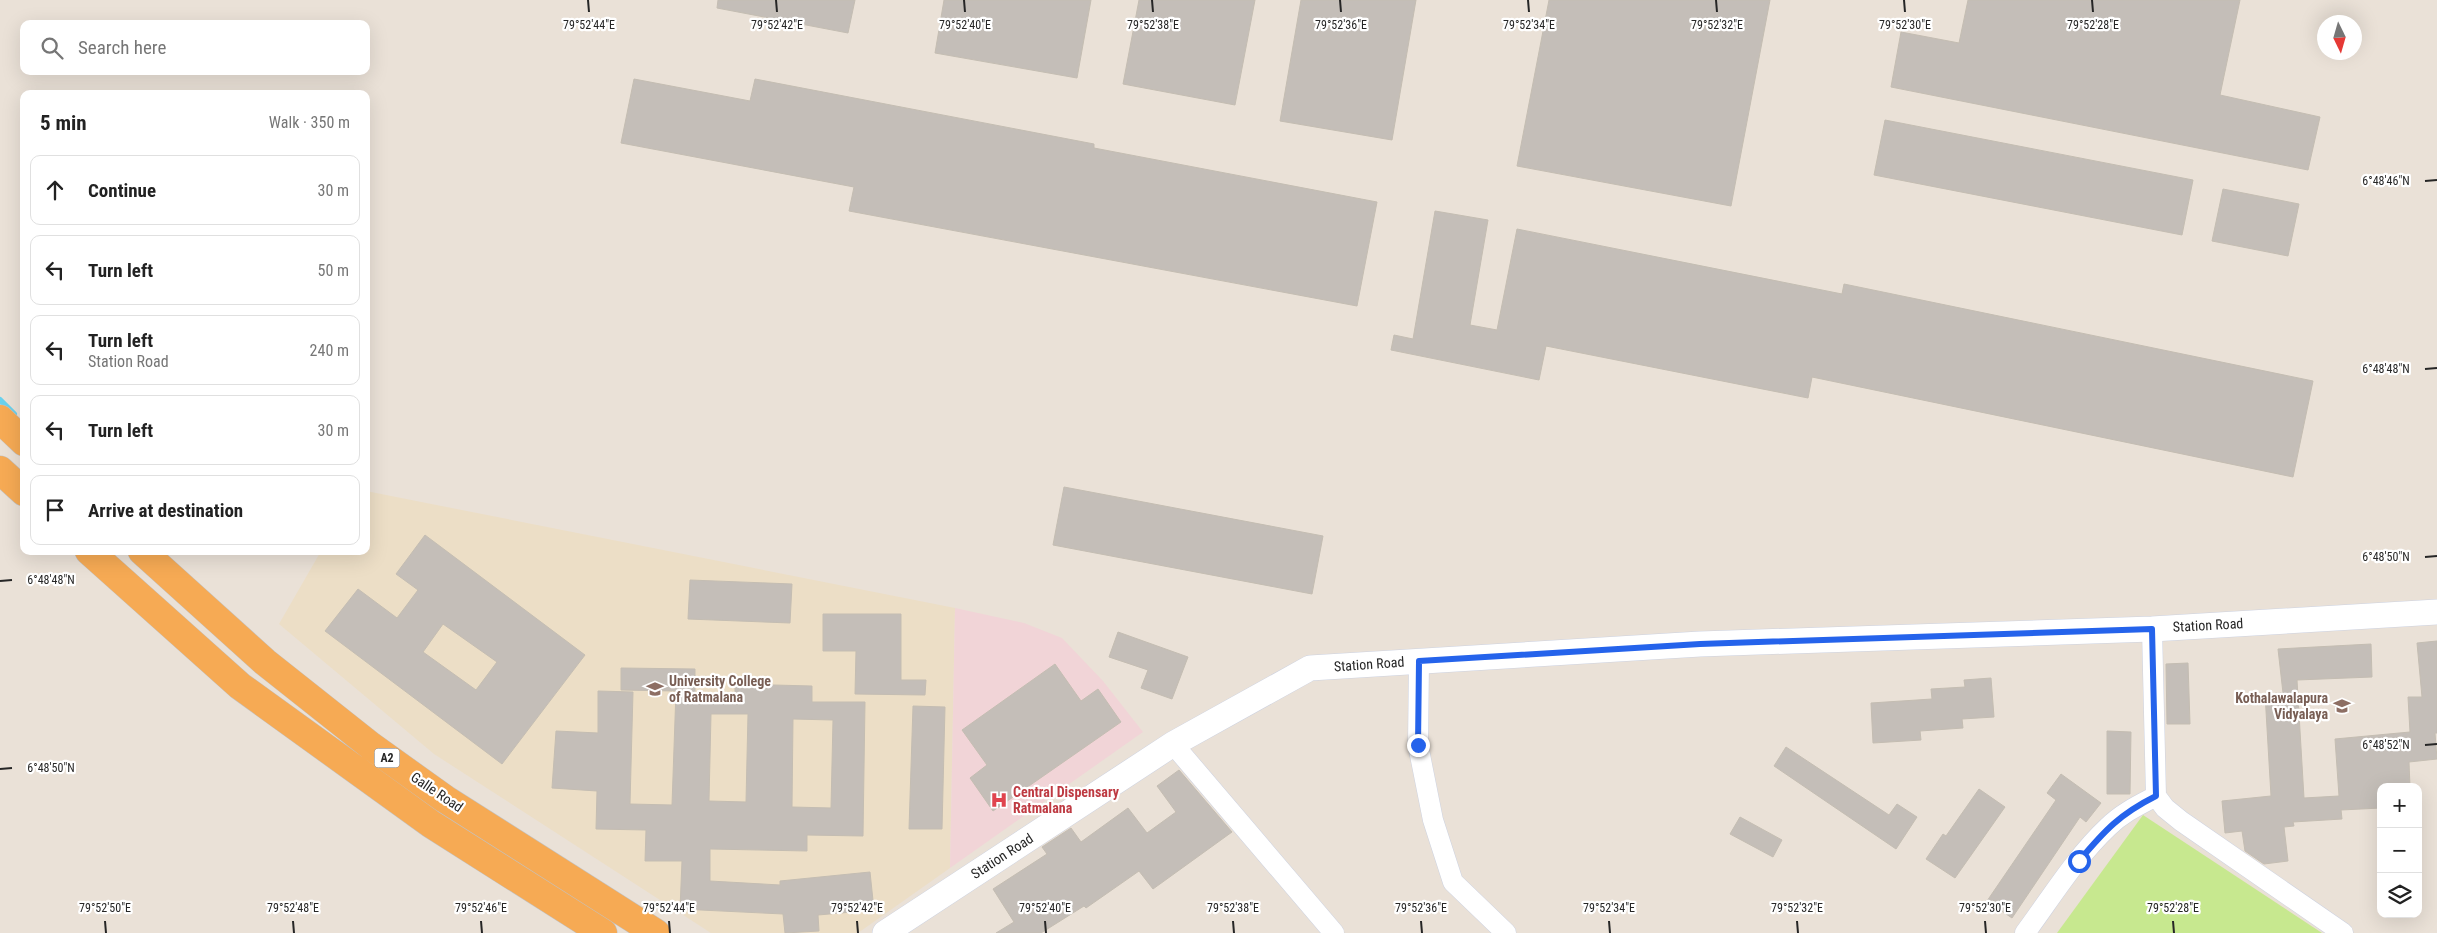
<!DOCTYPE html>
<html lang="en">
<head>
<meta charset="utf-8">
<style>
  :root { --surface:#fff; --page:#f6f6f6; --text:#222; --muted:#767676; --line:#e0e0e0 }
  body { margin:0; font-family:"Roboto Condensed",sans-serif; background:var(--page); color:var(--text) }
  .controls { position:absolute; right:15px; bottom:15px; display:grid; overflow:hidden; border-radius:10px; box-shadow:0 5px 20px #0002 }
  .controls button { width:45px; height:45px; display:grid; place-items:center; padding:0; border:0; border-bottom:1px solid var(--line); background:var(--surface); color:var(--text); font:25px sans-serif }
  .compass { position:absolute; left:2317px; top:15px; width:45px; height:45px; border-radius:50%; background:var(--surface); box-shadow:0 5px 20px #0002; rotate:175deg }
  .stop { position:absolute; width:15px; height:15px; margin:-11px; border:4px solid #2563eb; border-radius:50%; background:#fff }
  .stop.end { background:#2563eb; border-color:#fff; box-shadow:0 1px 5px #0008 }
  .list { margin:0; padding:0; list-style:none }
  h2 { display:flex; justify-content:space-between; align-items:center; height:65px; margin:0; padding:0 20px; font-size:21px }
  h2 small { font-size:16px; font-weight:400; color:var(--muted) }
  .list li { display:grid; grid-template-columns:32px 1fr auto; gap:15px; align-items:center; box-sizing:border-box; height:70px; margin:0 10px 10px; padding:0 10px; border:1px solid var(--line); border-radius:10px }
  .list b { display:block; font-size:19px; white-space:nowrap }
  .list p { margin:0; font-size:16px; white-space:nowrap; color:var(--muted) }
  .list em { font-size:16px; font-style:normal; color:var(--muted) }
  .icon { flex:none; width:28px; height:28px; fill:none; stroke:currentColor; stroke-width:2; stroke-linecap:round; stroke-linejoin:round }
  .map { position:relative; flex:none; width:2437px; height:933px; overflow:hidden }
  .search { position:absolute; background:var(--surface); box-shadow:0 5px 20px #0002; left:20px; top:20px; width:350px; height:55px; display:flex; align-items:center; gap:12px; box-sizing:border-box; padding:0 18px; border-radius:10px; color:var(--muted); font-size:19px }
  .panel { position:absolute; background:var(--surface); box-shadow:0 5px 20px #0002; left:20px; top:90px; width:350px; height:465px; border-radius:10px }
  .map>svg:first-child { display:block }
</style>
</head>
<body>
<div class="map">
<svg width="2437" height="933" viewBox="0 0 2437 933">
  <rect width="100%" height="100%" fill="#eae1d7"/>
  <path fill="#ecdec6" d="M 366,491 L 955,608 L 950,868 L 858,933 L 711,933 L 434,754 L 279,624 L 321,551 L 366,551 Z"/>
  <path fill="#f1d4d7" d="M 955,608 L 1024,623 L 1062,638 L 1103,681 L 1143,732 L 950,868 Z"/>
  <path fill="#c7e88f" d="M 2143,815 L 2322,933 L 2057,933 Z"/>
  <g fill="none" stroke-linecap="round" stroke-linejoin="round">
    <path stroke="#69d1ed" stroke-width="6" d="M 0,400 L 14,414"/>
  </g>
  <path fill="#c4beb8" stroke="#c4bdb2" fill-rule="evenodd" d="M 718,0 L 855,0 L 848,33 L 717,8 Z
    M 944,0 L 1091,0 L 1077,78 L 935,53 Z
    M 1139,0 L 1255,0 L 1235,105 L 1123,84 Z
    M 1301,0 L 1416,0 L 1392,140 L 1280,121 Z
    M 1549,0 L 1770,0 L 1731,206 L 1517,166 Z
    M 1968,0 L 2240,0 L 2220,95 L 2320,117 L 2308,170 L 1891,87 L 1901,32 L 1959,43 Z
    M 634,79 L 750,101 L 755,79 L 1094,144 L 1094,148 L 1377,202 L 1357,306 L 849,211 L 854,187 L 621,143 Z
    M 1885,120 L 2193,180 L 2182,235 L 1874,175 Z
    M 2223,189 L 2299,204 L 2288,256 L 2212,241 Z
    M 1435,211 L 1488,220 L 1470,325 L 1497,330 L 1517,229 L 1842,294 L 1844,284 L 2313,381 L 2293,477 L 1812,377 L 1808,398 L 1546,346 L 1539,380 L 1391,350 L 1394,335 L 1413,339 Z
    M 1064,487 L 1323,536 L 1312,594 L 1053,545 Z
    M 425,535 L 585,655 L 502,764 L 325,631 L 358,589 L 397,618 L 418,590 L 396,574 ZM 443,624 L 497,662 L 476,690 L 423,652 Z
    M 690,580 L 792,584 L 790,623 L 688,619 Z
    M 823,614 L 901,614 L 901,680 L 926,680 L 925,695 L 855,694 L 856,651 L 823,651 Z
    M 1118,632 L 1188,657 L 1172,699 L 1141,688 L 1148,670 L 1109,657 Z
    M 2437,641 L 2437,733 L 2435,733 L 2437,759 L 2409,762 L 2410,787 L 2381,787 L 2381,808 L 2341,810 L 2342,819 L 2293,822 L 2294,826 L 2284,827 L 2288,861 L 2264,864 L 2245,851 L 2242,831 L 2225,833 L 2222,801 L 2271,796 L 2265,694 L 2283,693 L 2278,649 L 2371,644 L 2372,677 L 2297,680 L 2304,798 L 2339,796 L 2335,739 L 2410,732 L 2408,697 L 2422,697 L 2417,643 Z
    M 2188,663 L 2190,724 L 2167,724 L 2166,664 Z
    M 1055,664 L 1081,701 L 1098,689 L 1121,722 L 993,811 L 970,778 L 987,765 L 962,730 Z
    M 621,668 L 695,669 L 695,694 L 735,695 L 735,684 L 812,686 L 812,702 L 865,702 L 863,836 L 807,835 L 807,851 L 710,849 L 710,881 L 780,885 L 780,881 L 870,872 L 874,910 L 818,915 L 819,931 L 785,933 L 783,914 L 680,909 L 682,861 L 645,861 L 646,830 L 596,829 L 597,791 L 552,788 L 556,731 L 598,733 L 598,691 L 633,692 L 630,804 L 672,805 L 676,691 L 621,690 ZM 711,714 L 748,714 L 746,802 L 709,801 ZM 793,719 L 833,720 L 831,808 L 792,807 Z
    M 1991,678 L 1994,717 L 1962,719 L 1963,728 L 1920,731 L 1921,740 L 1873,743 L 1871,703 L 1932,699 L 1931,689 L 1965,687 L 1964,680 Z
    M 913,706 L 945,707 L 942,829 L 909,829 Z
    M 2107,731 L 2131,732 L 2130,794 L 2107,794 Z
    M 1786,747 L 1889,815 L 1897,804 L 1917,817 L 1896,849 L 1774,766 Z
    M 1179,770 L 1232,832 L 1153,889 L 1139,871 L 1086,908 L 1084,906 L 1041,933 L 996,933 L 1014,922 L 993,889 L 1047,854 L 1042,847 L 1071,828 L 1081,842 L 1128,808 L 1147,833 L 1176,812 L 1157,786 Z
    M 2061,774 L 2101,803 L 2086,822 L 2080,817 L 2012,918 L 1987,901 L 2056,800 L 2047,793 Z
    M 1979,789 L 2005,807 L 1955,878 L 1926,859 L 1943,834 L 1946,836 Z
    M 1740,817 L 1782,840 L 1773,857 L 1730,834 Z"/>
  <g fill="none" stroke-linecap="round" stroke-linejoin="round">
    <g stroke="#cdd2e0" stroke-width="21">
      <path id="minor" d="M 2152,629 L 2156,796 L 2165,808 L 2181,821 L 2343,933
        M 1419,661 L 1418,745 L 1433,820 L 1453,882 L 1506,933
        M 1173,744 L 1334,933
        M 2025,933 C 2051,898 2076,857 2108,827 C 2122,813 2139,805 2156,796"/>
    </g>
    <g stroke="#cdd2e0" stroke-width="26">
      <path id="tertiary" d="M 885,933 L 1173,744 L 1310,668 L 1700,644 L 2152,629 L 2437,612"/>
    </g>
    <g stroke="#c2c2c2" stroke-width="29">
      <path id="trunk" d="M 0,419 L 24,442
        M 0,470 L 24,492
        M 89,551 L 240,686 L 431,824 L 603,933
        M 142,551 L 265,662 L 371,746 L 445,799 L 656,933"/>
    </g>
    <use href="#minor" stroke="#fff" stroke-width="20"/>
    <use href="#tertiary" stroke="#fff" stroke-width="25"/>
    <use href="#trunk" stroke="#f6aa54" stroke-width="28"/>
  </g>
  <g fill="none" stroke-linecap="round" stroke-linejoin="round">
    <path stroke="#2563eb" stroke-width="6" d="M 1418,745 L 1419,661 L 1700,644 L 2152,629 L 2156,796 C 2120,814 2105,830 2079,861"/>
  </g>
  <path fill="none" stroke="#262626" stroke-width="2" d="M 588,0 L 589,12M 776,0 L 777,12M 964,0 L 965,12M 1152,0 L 1153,12M 1340,0 L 1341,12M 1528,0 L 1529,12M 1716,0 L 1717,12M 1904,0 L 1905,12M 2092,0 L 2093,12M 2425,181 L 2437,180M 2425,369 L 2437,368M 2425,557 L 2437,556M 0,581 L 12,580M 2425,745 L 2437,744M 0,769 L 12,768M 105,921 L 106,933M 293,921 L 294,933M 481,921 L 482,933M 669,921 L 670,933M 857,921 L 858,933M 1045,921 L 1046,933M 1233,921 L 1234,933M 1421,921 L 1422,933M 1609,921 L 1610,933M 1797,921 L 1798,933M 1985,921 L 1986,933M 2173,921 L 2174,933"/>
  <defs>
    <g id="university-bare" transform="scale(1.35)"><path d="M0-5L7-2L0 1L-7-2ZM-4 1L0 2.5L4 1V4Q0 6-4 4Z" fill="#8d6e63" stroke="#fff" stroke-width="2.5" paint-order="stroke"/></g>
    <g id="school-bare" transform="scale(1.35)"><path d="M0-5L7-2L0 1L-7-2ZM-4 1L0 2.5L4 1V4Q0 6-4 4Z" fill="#8d6e63" stroke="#fff" stroke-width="2.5" paint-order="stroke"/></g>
    <g id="hospital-bare" transform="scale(1.35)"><path d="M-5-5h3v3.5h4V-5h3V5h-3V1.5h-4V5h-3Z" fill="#e0444e" stroke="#fff" stroke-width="2.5" paint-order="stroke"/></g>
  </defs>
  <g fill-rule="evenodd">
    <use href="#university-bare" x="655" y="689"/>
    <use href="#school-bare" x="2342" y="706"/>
    <use href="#hospital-bare" x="999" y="800"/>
  </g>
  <g text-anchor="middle" stroke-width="4.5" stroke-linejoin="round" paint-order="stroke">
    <rect fill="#fff" stroke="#676767" stroke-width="1" x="374.5" y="748.5" width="25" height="19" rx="4"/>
    <g font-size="12" font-weight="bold" fill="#262626">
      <text x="387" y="762">A2</text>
    </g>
    <g font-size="14" fill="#262626" stroke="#fff">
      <text transform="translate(2208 625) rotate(-3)" y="5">Station Road</text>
      <text transform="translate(1369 664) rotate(-4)" y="5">Station Road</text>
      <text transform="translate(437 792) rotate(34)" y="5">Galle Road</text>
      <text transform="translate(1002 856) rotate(-33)" y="5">Station Road</text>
    </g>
    <g font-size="14" font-weight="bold" fill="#785e54" stroke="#fff" text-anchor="start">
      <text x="669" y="686">University College<tspan x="669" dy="16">of Ratmalana</tspan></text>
      <text x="2328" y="703" text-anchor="end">Kothalawalapura<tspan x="2328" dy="16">Vidyalaya</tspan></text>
    </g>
    <g font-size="14" font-weight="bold" fill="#be3a42" stroke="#fff" text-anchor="start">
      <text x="1013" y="797">Central Dispensary<tspan x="1013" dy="16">Ratmalana</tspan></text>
    </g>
  </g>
  <g font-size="12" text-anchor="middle" fill="#262626" stroke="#fff" stroke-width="4.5" stroke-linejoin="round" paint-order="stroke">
    <text x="589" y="29">79°52'44"E</text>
    <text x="777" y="29">79°52'42"E</text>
    <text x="965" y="29">79°52'40"E</text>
    <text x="1153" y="29">79°52'38"E</text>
    <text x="1341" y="29">79°52'36"E</text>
    <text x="1529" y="29">79°52'34"E</text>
    <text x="1717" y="29">79°52'32"E</text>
    <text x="1905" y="29">79°52'30"E</text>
    <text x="2093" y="29">79°52'28"E</text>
    <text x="2386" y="185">6°48'46"N</text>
    <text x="2386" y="373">6°48'48"N</text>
    <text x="2386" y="561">6°48'50"N</text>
    <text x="51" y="584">6°48'48"N</text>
    <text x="2386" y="749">6°48'52"N</text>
    <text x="51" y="772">6°48'50"N</text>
    <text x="105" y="912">79°52'50"E</text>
    <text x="293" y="912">79°52'48"E</text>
    <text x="481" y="912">79°52'46"E</text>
    <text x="669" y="912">79°52'44"E</text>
    <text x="857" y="912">79°52'42"E</text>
    <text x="1045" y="912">79°52'40"E</text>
    <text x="1233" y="912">79°52'38"E</text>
    <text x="1421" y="912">79°52'36"E</text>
    <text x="1609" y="912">79°52'34"E</text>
    <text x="1797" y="912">79°52'32"E</text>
    <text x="1985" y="912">79°52'30"E</text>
    <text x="2173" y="912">79°52'28"E</text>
  </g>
</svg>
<div class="controls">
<button>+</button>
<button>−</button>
<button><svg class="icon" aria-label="layers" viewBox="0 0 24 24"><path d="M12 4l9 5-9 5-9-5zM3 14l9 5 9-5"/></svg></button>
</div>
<svg class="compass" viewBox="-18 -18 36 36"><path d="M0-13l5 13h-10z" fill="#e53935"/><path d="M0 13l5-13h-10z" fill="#767676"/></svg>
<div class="stop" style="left:2079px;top:861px"></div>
<div class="stop end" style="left:1418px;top:745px"></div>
<div class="search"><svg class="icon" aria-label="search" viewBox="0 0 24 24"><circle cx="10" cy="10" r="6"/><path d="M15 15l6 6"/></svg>Search here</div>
<section class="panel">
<h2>5 min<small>Walk · 350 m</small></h2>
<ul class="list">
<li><svg class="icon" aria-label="ahead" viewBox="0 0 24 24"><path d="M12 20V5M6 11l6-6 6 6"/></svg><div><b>Continue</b></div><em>30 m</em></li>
<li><svg class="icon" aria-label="left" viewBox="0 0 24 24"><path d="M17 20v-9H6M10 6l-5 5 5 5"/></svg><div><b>Turn left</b></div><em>50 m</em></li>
<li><svg class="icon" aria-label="left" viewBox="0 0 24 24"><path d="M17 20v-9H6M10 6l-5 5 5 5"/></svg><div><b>Turn left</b><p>Station Road</p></div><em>240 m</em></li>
<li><svg class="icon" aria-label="left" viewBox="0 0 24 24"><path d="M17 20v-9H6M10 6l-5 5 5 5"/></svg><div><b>Turn left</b></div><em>30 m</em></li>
<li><svg class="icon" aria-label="arrive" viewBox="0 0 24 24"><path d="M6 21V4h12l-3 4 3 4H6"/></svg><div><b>Arrive at destination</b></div></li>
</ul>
</section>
</div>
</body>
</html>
